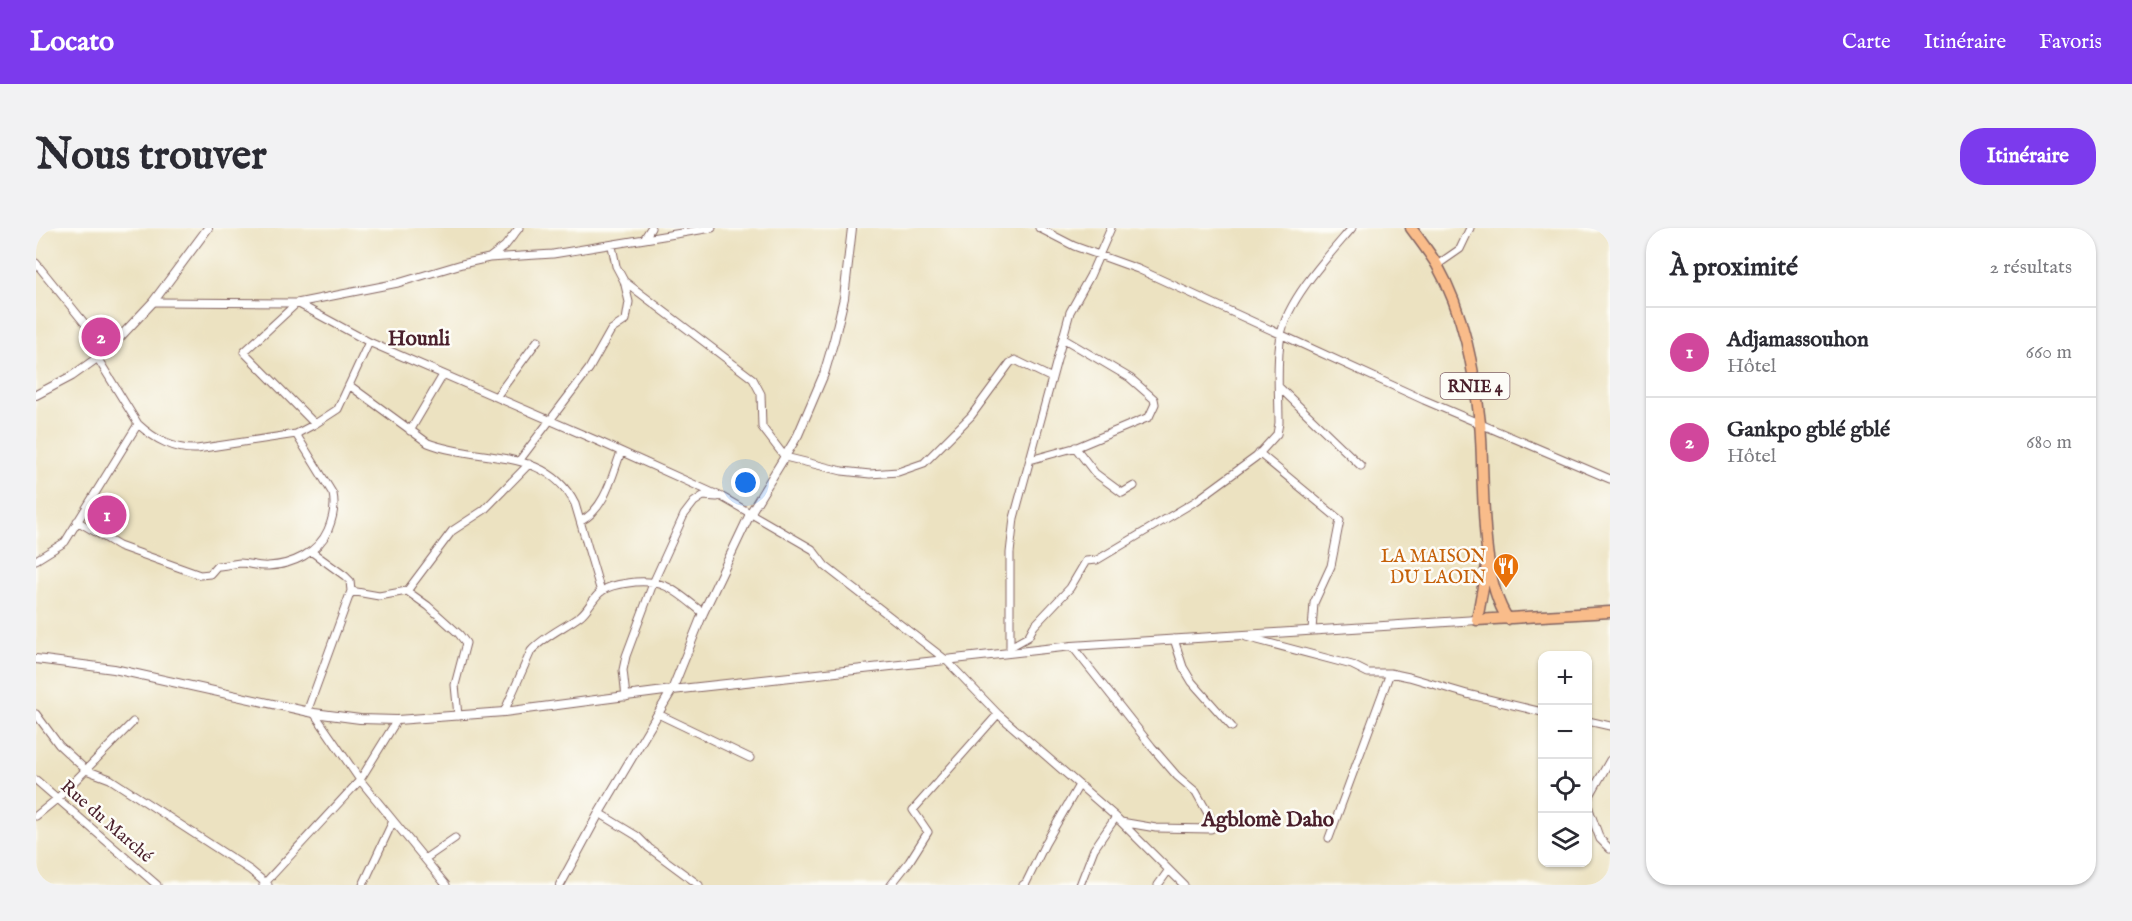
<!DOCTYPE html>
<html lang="fr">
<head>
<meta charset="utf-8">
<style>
  :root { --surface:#fff; --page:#f2f2f3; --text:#2b2b33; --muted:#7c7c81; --line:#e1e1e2; --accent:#7c3aed }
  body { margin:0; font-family:"IM FELL English",serif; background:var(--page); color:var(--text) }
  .controls { position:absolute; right:18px; bottom:18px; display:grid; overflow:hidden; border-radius:12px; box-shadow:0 2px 4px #0004 }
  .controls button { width:54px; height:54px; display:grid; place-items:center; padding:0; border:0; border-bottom:2px solid var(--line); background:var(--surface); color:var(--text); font:30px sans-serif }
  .you { position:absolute; left:710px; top:255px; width:21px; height:21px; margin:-15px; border:4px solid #fff; border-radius:50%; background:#1a73e8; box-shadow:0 0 0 9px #1a73e833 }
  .badge { display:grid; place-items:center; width:39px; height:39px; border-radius:50%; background:var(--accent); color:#fff; font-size:20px; font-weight:700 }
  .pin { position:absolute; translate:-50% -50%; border:3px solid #fff; box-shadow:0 2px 6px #0006 }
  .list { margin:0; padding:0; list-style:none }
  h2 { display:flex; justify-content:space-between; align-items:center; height:78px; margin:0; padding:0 24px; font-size:26px }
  h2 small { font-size:20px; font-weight:400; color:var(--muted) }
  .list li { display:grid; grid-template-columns:39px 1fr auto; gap:18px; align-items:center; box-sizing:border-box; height:90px; padding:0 24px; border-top:2px solid var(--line) }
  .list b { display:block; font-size:22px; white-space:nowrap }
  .list p { margin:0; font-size:20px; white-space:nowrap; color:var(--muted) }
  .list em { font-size:20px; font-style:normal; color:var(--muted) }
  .icon { flex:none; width:33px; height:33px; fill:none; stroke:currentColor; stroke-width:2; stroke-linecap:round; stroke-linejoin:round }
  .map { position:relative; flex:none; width:1574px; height:657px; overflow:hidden; border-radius:24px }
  header { display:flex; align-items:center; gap:36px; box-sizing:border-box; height:84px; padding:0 30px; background:var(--accent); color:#fff }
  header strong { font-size:28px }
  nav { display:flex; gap:33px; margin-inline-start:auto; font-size:21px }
  .intro { display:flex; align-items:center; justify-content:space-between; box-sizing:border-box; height:144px; padding:0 36px }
  h1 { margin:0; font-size:42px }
  .button { padding:15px 27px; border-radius:24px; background:var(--accent); color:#fff; font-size:21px; font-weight:700 }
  main { display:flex; gap:36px; padding:0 36px }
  aside { flex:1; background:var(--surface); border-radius:24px; box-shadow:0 2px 4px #0004 }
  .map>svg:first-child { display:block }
</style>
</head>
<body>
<header>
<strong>Locato</strong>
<nav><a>Carte</a><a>Itinéraire</a><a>Favoris</a></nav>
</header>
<div class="intro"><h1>Nous trouver</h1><a class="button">Itinéraire</a></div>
<main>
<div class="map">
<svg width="1574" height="657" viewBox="0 0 1574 657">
  <rect width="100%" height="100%" fill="#fdfcf7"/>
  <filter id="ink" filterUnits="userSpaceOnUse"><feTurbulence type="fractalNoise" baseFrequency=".0167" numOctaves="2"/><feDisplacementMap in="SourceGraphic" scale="12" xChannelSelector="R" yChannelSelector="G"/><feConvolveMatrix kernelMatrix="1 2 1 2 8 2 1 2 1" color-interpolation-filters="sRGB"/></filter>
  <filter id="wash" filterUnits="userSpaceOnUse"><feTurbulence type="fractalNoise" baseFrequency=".008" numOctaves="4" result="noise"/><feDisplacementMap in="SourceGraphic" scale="24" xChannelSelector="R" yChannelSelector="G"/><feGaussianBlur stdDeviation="1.35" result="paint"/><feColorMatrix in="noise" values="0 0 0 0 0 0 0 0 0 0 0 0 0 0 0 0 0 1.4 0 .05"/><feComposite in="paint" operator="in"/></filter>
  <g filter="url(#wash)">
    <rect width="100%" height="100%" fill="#ece2c1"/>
  </g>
  <g filter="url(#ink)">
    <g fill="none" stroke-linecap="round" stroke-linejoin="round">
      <g stroke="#836360" stroke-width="9">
        <path id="minor" d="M 1003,0 L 1038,18 L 1102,41 L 1388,172 L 1574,251
          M 608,11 L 615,0
          M 453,30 L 469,18 L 483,0
          M 0,35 L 71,123
          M 1401,37 L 1424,21 L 1434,0
          M 588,53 L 717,151 L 725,166 L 726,199 L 749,229 L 806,243 L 834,246 L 862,244 L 888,235 L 935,188 L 974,135 L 979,132 L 1016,150
          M 117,74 L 261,75 L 362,55 L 426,36 L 453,30 L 517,26 L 676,0
          M 261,75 L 333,114 L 564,214 L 686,269 L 776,321 L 789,338 L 910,432 L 962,486 L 1080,589 L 1148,657
          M 261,75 L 208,124 L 279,196
          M 62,131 L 102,196 C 118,211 139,222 161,221 L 260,206 L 279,196 L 302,181 L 333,114
          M 313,157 L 392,215 C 443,235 510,218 539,276 L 565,364
          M 1243,159 L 1325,238
          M 460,169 L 502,112
          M 374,203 L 407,147
          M 1039,219 L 1059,245 L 1086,265 L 1098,258
          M 1223,225 L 1304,292 L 1295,338 L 1278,375 L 1276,402
          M 994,232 L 1041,219 L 1113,189 L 1119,176 L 1118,171 L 1094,150 L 1028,111
          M 483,233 L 553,141 L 575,102 L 590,92 L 593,74 L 588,53 L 580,38 L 576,18
          M 41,293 L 83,318 L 164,347 L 174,346 L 181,338 C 189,338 196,336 204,335 C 213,335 222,339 232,338 C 256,337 282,325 292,302 C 297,290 300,279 297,266 L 260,206
          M 545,293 C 569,281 576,248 585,224
          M 276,324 L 309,348 L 314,353 L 315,363 L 343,368 L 371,363 L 416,303 L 448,282 L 493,236
          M 0,332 L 29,314 L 102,196
          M 371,363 L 392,378 L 423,406 L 430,415 L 419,457 L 422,488
          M 1210,409 L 1316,437 L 1332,445 L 1354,445 L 1373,449 L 1431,466 L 1506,484
          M 1138,411 L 1147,439 L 1156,454 L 1196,499
          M 1036,418 L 1116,519 L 1141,548 L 1160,564 L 1179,598 L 1175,601 L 1120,600 L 1085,594
          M 974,419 L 992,409 L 998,398 L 1034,360 L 1050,333 L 1061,332 L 1160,273 L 1220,229 L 1241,206 L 1243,195 C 1243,167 1240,135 1245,107 C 1251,72 1293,27 1316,0
          M 974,422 L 974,325 L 978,290 L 1034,84 L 1054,48 L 1075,0
          M 590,469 L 587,442 L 590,428 L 618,353 L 648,287 L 658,274 L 667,268 L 681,269
          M 271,484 L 315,363
          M 468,484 L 495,423 C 508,408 528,400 544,388 C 553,381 557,369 566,363 C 572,358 584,356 592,355 C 628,349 641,364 667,385
          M 278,485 L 324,552 L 410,657
          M 0,486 L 23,517 L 50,542 L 74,551 L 214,642 L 232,657
          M 622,486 L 714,530
          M 1552,493 L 1574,498
          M 1574,532 L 1552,571 L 1553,581 L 1564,611 L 1574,621
          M 0,552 L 121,657
          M 563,585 L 601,608 L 613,620 L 663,657
          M 0,588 L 22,570 L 97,494
          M 1293,610 L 1354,445
          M 390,630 L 419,610
          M 227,657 L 324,552 L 361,492
          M 327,657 L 357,593
          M 855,657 L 873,634 L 892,604 L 877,582 L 962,486
          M 987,657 L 990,655 L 1009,616 L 1043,557
          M 1044,657 L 1058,621 L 1080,589
          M 1122,657 L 1132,643"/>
      </g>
      <g stroke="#836360" stroke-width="10">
        <path id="tertiary" d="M 0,167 L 36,148 L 71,123 L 117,74 L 172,0
          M 0,431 L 78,441 L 278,485 L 324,491 L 361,492 L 468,484 L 636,462 L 1036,418 L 1441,392
          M 524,657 L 563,585 L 636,462 L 667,385 L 715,284 L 762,207 L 788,146 L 798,112 L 808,70 L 816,0"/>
      </g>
      <g stroke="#836360" stroke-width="13">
        <path id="primary" d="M 1375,0 C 1384,12 1393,24 1401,37 C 1428,85 1438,141 1444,195 C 1449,248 1442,348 1472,391
          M 1451,337 L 1441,392 L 1574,384"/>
      </g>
      <use href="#minor" stroke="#fff" stroke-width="7"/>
      <use href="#tertiary" stroke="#fff" stroke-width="8"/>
      <use href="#primary" stroke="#f9bc8a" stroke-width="10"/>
    </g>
  </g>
  <defs>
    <g id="restaurant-pin" transform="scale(1.35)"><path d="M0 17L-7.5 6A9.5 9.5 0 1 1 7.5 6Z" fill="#e8710a" stroke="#fdfcf7"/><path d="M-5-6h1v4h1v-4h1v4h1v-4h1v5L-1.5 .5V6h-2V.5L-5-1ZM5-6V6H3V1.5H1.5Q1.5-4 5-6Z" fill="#fff"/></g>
  </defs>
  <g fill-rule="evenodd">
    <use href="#restaurant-pin" x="1470" y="338"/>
  </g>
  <g text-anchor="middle" stroke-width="5" stroke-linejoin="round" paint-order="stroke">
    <rect fill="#fdfcf7" stroke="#806168" stroke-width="1.5" x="1404.5" y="145" width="69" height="26" rx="4.5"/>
    <g font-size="16" font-weight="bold" fill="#4a1f2b">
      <text x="1439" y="164">RNIE 4</text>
    </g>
    <g font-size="18" fill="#c56008" stroke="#fdfcf7" text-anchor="end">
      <text x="1450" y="334">LA MAISON<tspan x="1450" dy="21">DU LAOIN</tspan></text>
    </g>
    <g font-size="18" fill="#4a1f2b" stroke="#fdfcf7">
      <text transform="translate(71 593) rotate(41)" y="6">Rue du Marché</text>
    </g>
    <g font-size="21" font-weight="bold" fill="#4a1f2b" stroke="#fdfcf7">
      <text x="383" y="117">Hounli</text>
      <text x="1232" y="598">Agblomè Daho</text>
    </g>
  </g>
</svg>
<div class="controls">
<button>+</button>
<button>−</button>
<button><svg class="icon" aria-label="locate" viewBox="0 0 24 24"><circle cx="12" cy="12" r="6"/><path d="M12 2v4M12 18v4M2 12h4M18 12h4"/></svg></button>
<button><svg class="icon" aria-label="layers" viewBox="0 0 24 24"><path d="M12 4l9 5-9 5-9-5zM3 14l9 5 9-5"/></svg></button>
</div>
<div class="you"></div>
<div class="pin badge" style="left:71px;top:287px;background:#d1479c">1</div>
<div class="pin badge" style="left:65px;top:109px;background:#d1479c">2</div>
</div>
<aside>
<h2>À proximité<small>2 résultats</small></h2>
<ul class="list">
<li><span class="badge" style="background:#d1479c">1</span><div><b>Adjamassouhon</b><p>Hôtel</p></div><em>660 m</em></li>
<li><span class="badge" style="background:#d1479c">2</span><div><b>Gankpo gblé gblé</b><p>Hôtel</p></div><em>680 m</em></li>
</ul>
</aside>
</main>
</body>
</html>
